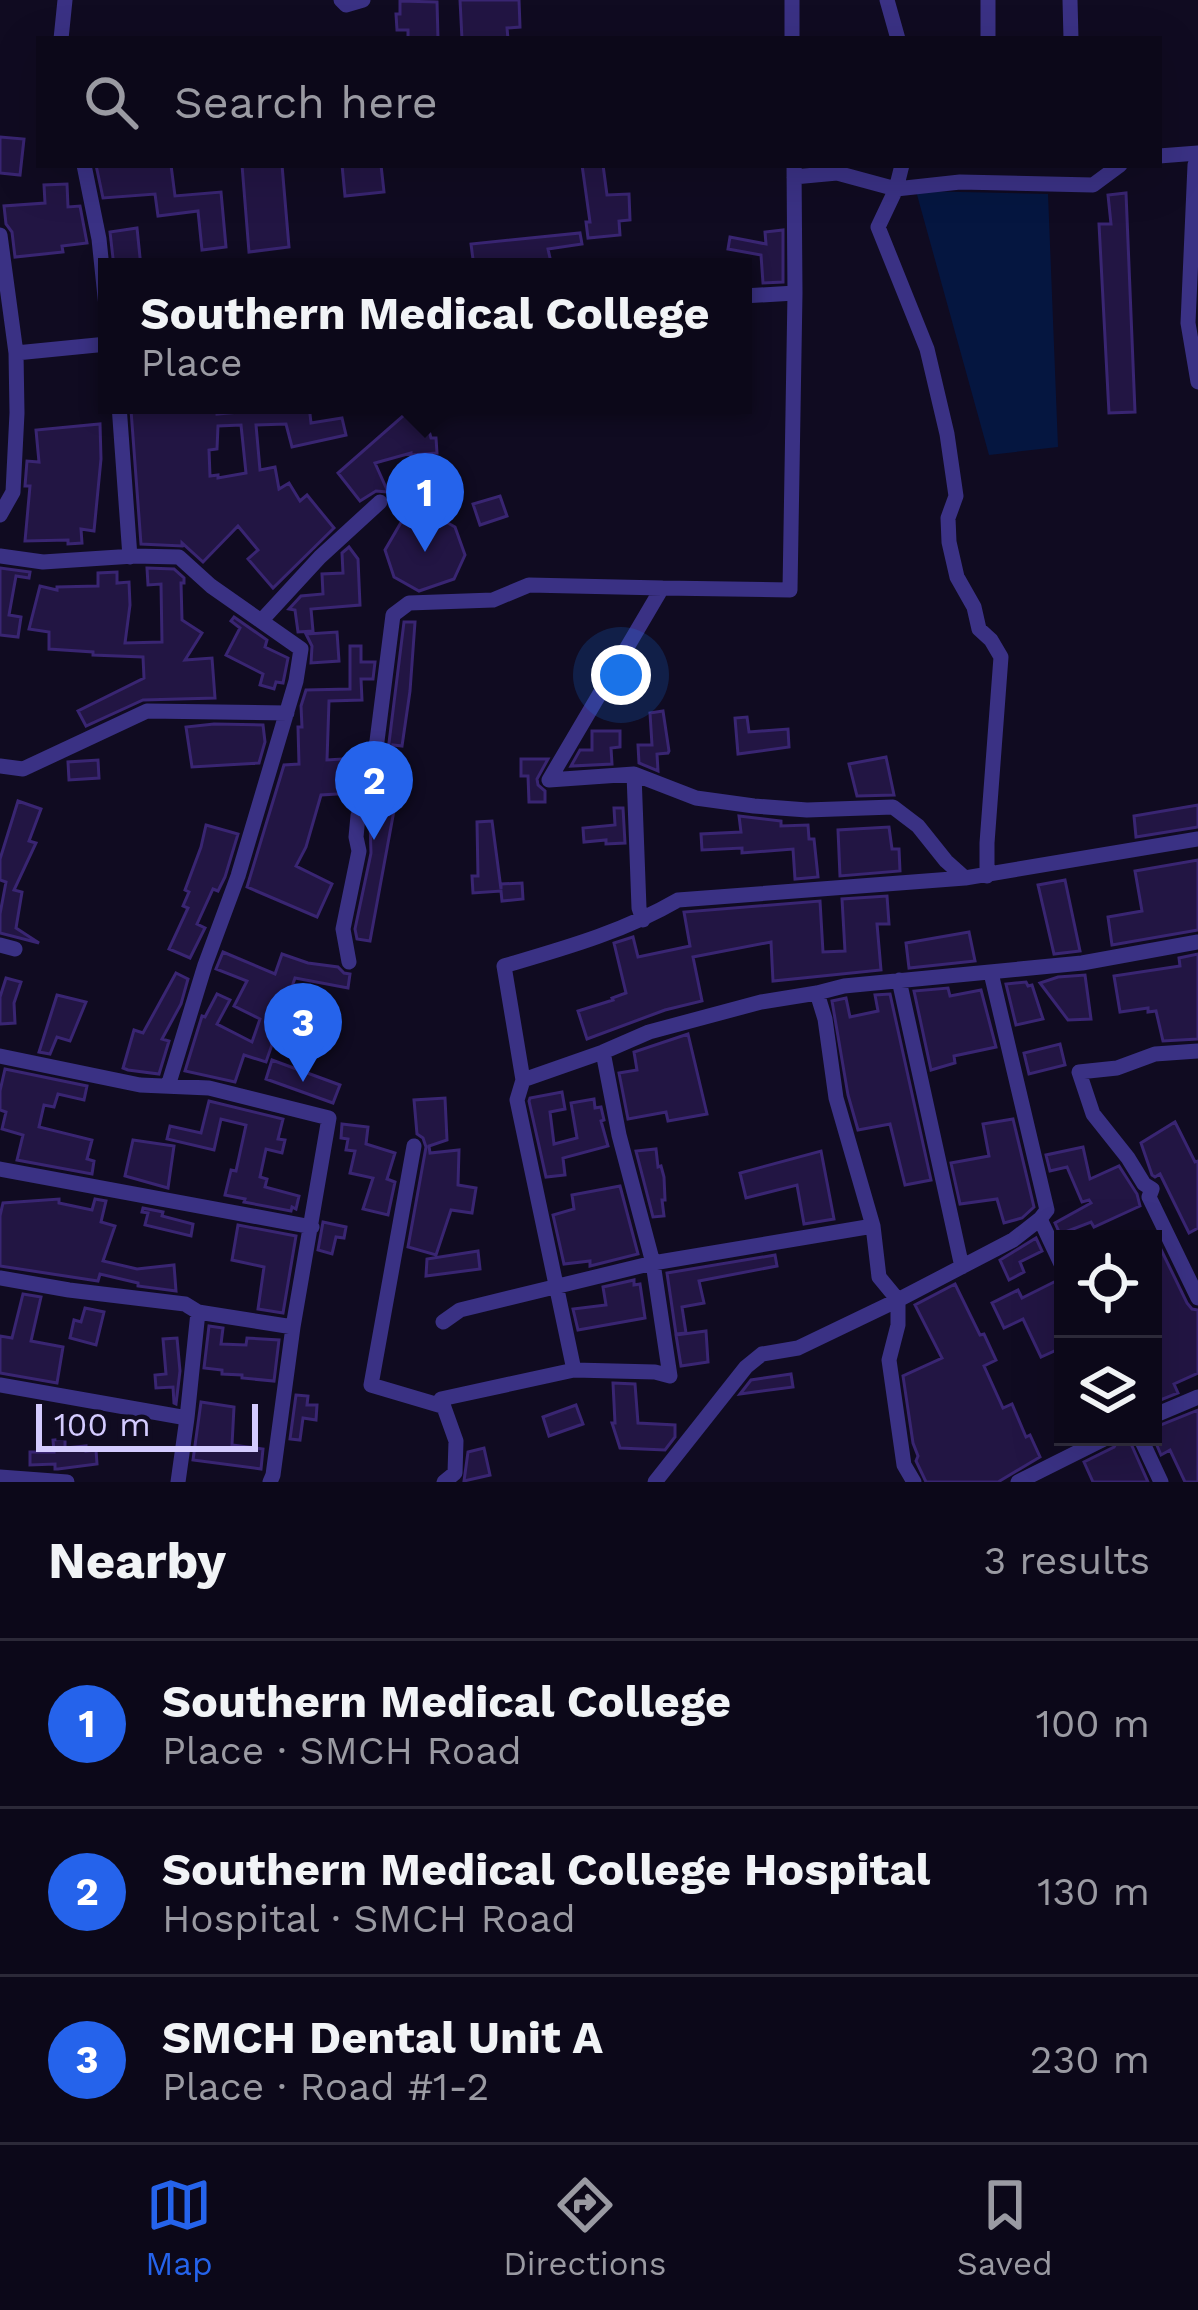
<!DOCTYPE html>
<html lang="en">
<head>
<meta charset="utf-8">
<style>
  :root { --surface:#0c0819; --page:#1a1626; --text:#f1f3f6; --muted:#9a9aa2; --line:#2c2938; --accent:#2563eb }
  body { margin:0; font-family:"Work Sans",sans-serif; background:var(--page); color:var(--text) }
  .controls { position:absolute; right:36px; bottom:36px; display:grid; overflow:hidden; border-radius:0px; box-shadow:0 12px 48px #0002 }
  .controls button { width:108px; height:108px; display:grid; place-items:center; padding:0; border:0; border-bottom:3px solid var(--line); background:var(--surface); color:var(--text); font:60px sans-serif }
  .scale { position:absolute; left:36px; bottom:30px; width:222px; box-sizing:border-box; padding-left:12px; border:6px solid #d4cbff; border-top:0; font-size:33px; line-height:42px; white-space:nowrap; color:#d4cbff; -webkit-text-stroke:9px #100b21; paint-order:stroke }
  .you { position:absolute; left:621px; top:675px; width:42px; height:42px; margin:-30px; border:9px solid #fff; border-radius:50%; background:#1a73e8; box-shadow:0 0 0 18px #1a73e833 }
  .badge { display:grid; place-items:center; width:78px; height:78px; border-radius:50%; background:var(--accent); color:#fff; font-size:39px; font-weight:700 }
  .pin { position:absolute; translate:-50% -99px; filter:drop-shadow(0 3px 6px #0008) }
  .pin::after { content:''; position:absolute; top:63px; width:42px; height:36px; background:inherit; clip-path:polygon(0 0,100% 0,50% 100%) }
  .popup { position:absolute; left:98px; top:258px; width:654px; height:156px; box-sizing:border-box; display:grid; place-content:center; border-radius:0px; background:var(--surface); filter:drop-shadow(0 3px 9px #0005); font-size:39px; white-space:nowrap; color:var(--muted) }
  .popup b { font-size:45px; color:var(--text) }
  .popup::after { content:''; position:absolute; left:50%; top:100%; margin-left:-24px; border:24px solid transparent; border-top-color:var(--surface) }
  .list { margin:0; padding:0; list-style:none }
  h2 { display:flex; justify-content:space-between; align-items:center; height:156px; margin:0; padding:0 48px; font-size:51px }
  h2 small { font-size:39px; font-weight:400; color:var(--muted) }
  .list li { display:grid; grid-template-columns:78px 1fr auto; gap:36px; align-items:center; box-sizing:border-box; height:168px; padding:0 48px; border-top:3px solid var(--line) }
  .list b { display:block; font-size:45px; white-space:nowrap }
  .list p { margin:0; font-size:39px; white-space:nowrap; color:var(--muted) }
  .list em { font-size:39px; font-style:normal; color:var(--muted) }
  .icon { flex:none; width:66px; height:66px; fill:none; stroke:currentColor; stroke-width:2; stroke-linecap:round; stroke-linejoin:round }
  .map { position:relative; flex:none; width:1198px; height:1482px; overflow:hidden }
  .search { position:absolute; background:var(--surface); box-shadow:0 12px 48px #0002; left:36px; right:36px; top:36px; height:132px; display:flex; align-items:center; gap:30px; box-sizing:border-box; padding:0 42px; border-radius:0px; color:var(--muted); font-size:45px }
  .sheet { height:660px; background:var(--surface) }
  nav { display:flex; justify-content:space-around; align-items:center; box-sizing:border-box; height:168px; border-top:3px solid var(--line); background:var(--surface); font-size:33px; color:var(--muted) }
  nav a { display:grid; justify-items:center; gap:6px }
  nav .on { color:var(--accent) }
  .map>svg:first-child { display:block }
</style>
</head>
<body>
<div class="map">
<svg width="1198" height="1482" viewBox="0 0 1198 1482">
  <rect width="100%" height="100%" fill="#100b21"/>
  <path fill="#051640" d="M 916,191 L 1048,194 L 1058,447 L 989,455 Z"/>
  <path fill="#221543" stroke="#392572" stroke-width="3" fill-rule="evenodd" d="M 460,0 L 519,0 L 520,27 L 507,28 L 508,39 L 462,39 Z
    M 400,1 L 437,2 L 438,39 L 408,39 L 408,30 L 397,30 L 396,14 L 400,14 Z
    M 0,137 L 24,139 L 20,175 L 0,173 Z
    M 96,165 L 171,165 L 175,196 L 221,192 L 226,247 L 202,250 L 198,211 L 158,216 L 155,194 L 103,198 Z
    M 242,165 L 282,165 L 289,247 L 249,252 Z
    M 342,165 L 381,165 L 384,192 L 345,196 Z
    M 582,165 L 603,165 L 607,195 L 629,194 L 630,220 L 619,221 L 620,235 L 588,238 L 586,222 L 590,222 Z
    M 67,184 L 68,207 L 80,206 L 87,243 L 62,246 L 63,252 L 15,257 L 12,232 L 6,224 L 4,206 L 45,203 L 44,185 Z
    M 1126,193 L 1135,412 L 1109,413 L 1099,224 L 1111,224 L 1108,195 Z
    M 137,228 L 141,267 L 114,267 L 110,232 Z
    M 783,230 L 783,282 L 763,283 L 761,255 L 728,249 L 730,237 L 766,244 L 765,232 Z
    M 580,233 L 582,244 L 548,249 L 552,267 L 474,267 L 471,244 Z
    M 168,405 L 216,405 L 217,414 L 271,409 L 271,405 L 309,405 L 311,423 L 342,418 L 346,435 L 292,447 L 286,424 L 256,425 L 260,470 L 275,467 L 279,489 L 289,483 L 300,501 L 307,495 L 334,528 L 273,588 L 248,559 L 258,550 L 238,526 L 203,562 L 182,543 L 182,546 L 141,544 L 131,410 ZM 241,425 L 246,473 L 218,478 L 218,475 L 210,476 L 209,450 L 217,449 L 218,426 Z
    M 423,409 L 431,438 L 436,438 L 437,453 L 411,455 L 411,453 L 375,463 L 388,492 L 376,491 L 360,501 L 338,473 L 404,415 Z
    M 100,424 L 101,459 L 94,531 L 81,529 L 82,543 L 68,544 L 68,540 L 25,541 L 30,486 L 25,486 L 27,461 L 39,462 L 36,430 Z
    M 500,496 L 507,516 L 480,525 L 473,504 Z
    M 428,512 L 455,527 L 465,555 L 454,579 L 419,591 L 394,577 L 385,550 L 403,519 Z
    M 349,547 L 358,559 L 360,605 L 311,609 L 313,631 L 298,632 L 295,610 L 289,609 L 301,596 L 323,594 L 322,574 L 343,573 L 342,553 Z
    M 0,568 L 30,572 L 29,578 L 16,576 L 9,615 L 21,617 L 18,637 L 0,635 Z
    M 147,568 L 174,569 L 184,578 L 184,583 L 181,583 L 182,620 L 202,633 L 185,660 L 212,658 L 215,698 L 143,700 L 86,726 L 78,711 L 144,678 L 143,657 L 93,655 L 93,652 L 49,649 L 49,632 L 29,629 L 40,586 L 57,590 L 57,587 L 98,586 L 98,573 L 117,572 L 117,583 L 129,582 L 130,605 L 125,643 L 162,642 L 161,584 L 148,585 Z
    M 234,617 L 267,640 L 265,647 L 288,658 L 283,683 L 276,682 L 274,689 L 260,685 L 263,674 L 226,655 L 240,628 L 231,621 Z
    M 404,622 L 415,622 L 410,691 L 402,746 L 393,745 L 395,793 L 397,794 L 370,941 L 357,939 L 355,929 L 371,853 L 370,822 L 378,799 L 385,791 L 380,791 L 380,775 L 389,743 Z
    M 337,632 L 339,661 L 311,663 L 312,646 L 306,634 Z
    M 350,646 L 361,646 L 361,662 L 375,662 L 373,679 L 361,679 L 362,700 L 329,701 L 327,760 L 360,758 L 356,770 L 352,770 L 353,793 L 321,795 L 306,847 L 296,866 L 332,884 L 317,917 L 247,887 L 284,765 L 299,764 L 298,727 L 302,727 L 301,706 L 306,690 L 350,689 Z
    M 663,711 L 669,751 L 668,753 L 657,754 L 658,771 L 639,763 L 638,745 L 652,745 L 650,713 Z
    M 747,717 L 749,732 L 788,729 L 789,747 L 738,754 L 735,718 Z
    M 214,724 L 263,725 L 265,742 L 259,763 L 192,767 L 186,727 Z
    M 592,731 L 620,731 L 620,747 L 611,748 L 612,764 L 571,766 L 580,750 L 592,750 Z
    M 886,757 L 894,795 L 857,796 L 849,764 Z
    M 521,759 L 548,759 L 537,779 L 538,785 L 545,791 L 545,802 L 529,802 L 528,776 L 521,776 Z
    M 98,760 L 99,778 L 69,780 L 68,762 Z
    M 18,801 L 41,809 L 29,841 L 36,843 L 14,890 L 22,892 L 16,928 L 39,943 L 0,933 L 0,914 L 6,882 L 0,880 L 0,859 Z
    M 1198,805 L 1198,827 L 1136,837 L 1134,816 Z
    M 614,808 L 623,808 L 625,843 L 606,844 L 606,840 L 584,842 L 583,828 L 615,825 Z
    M 739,816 L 781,821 L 781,826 L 808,825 L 809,839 L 814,839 L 818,877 L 795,879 L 793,849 L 742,853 L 742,848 L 702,850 L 701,834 L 741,832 Z
    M 492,821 L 501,889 L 501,884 L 522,883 L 523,899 L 502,901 L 501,891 L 473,893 L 472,876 L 478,876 L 477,822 Z
    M 206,825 L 238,834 L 225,877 L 218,891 L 213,889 L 197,924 L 205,928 L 190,958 L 169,949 L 188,908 L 183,906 L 189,892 L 185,890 L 201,847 Z
    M 889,827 L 892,849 L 899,849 L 900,871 L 840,876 L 838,830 Z
    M 1198,860 L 1198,930 L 1112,945 L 1108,917 L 1142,911 L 1135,871 Z
    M 1065,880 L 1080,951 L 1054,954 L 1038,885 Z
    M 887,896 L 889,924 L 877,924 L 881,970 L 773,981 L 771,942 L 693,957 L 702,1001 L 665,1010 L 587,1039 L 578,1011 L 613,1000 L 612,998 L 626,993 L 614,943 L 633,937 L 638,957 L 690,946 L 684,912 L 820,901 L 823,952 L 845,951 L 842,899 Z
    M 969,932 L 975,961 L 909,968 L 906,943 Z
    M 223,952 L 275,974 L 282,954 L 308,963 L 338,967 L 344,973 L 350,974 L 348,988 L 295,978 L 266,1062 L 244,1055 L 235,1082 L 185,1071 L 202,1016 L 205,1017 L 217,994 L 230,1000 L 217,1024 L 252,1042 L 260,1019 L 234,1006 L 247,981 L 216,969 Z
    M 1198,954 L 1198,1039 L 1163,1041 L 1156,1011 L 1148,1012 L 1148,1008 L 1120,1012 L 1114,976 L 1180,966 L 1179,958 Z
    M 176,973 L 188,979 L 181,1004 L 162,1039 L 169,1041 L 159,1074 L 128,1070 L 123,1068 L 134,1030 L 143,1033 Z
    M 1085,975 L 1091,1019 L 1068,1020 L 1040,983 L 1058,977 Z
    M 6,978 L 21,982 L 14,1003 L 15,1023 L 0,1024 L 0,997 Z
    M 1026,982 L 1028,986 L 1032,985 L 1043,1019 L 1016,1025 L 1006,984 Z
    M 948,988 L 950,996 L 981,990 L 996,1047 L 954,1056 L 955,1063 L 931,1070 L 914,991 Z
    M 890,994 L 931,1180 L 905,1185 L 890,1124 L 858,1130 L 848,1095 L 832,1001 L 846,998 L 850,1017 L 878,1011 L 875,995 Z
    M 57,995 L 86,1002 L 70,1041 L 57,1037 L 50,1054 L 39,1052 Z
    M 688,1034 L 707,1114 L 668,1121 L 666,1112 L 628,1119 L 619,1073 L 637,1070 L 634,1052 Z
    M 1060,1044 L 1065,1065 L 1029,1074 L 1024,1053 Z
    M 272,1060 L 340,1085 L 333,1103 L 266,1079 Z
    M 5,1069 L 87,1086 L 84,1100 L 58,1094 L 54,1107 L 44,1105 L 39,1127 L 92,1140 L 87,1159 L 94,1161 L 92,1174 L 17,1160 L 23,1135 L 2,1129 L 6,1112 L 0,1110 L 0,1091 Z
    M 562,1092 L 565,1109 L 550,1112 L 554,1144 L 577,1138 L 571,1103 L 594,1099 L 595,1108 L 601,1107 L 604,1120 L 601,1121 L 608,1146 L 563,1158 L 565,1175 L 546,1177 L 529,1101 L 530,1098 Z
    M 445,1098 L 447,1140 L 429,1146 L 430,1153 L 459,1150 L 458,1185 L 476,1188 L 472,1213 L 451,1210 L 436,1255 L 408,1247 L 426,1147 L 423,1138 L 417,1134 L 414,1100 Z
    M 209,1101 L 283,1119 L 278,1139 L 285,1140 L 282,1153 L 266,1149 L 260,1177 L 267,1179 L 265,1187 L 299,1196 L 296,1209 L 292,1207 L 291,1211 L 244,1202 L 245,1199 L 225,1195 L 231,1170 L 236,1171 L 246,1125 L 221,1119 L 214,1150 L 167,1139 L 170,1126 L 201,1133 Z
    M 1013,1119 L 1034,1207 L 1022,1218 L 1004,1223 L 997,1199 L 960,1204 L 951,1163 L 989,1156 L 983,1124 Z
    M 1175,1122 L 1195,1162 L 1198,1161 L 1198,1228 L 1189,1233 L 1160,1174 L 1155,1177 L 1152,1175 L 1141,1143 Z
    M 342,1124 L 368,1127 L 366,1144 L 395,1153 L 387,1179 L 395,1182 L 388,1215 L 363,1209 L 373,1178 L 350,1173 L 355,1151 L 346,1150 L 348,1139 L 341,1138 Z
    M 133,1140 L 174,1146 L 168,1188 L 125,1176 Z
    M 1083,1147 L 1090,1179 L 1119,1166 L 1137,1194 L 1140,1206 L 1094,1227 L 1091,1222 L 1060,1234 L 1055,1223 L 1091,1203 L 1089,1200 L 1082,1202 L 1067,1167 L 1050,1171 L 1046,1155 Z
    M 656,1149 L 658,1167 L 661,1166 L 664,1177 L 665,1200 L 662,1200 L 664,1216 L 653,1217 L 636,1151 Z
    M 821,1151 L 834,1219 L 804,1224 L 797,1185 L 746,1198 L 740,1173 Z
    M 620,1186 L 638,1254 L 590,1266 L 590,1261 L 564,1264 L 553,1215 L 574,1209 L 572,1195 Z
    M 59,1199 L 59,1203 L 92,1210 L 95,1199 L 106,1201 L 101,1222 L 115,1226 L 103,1261 L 137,1269 L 174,1265 L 176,1291 L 138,1286 L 138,1283 L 100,1274 L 98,1281 L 0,1266 L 0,1216 L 3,1203 Z
    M 143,1208 L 163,1212 L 162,1216 L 193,1224 L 191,1236 L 145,1225 L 148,1213 L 142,1212 Z
    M 323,1222 L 346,1227 L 344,1238 L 336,1237 L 332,1254 L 318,1250 Z
    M 238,1225 L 296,1236 L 283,1313 L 258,1309 L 264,1267 L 232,1260 Z
    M 1153,1233 L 1187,1303 L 1192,1309 L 1198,1310 L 1198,1373 L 1174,1384 L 1178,1393 L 1153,1403 Z
    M 1036,1238 L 1042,1251 L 1020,1262 L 1024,1272 L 1009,1280 L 1000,1260 Z
    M 478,1251 L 480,1269 L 426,1276 L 427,1259 Z
    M 775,1255 L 777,1266 L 699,1281 L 704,1303 L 682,1307 L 686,1333 L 676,1334 L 667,1273 Z
    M 1060,1279 L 1063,1280 L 1063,1347 L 1041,1357 L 1023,1319 L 1004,1328 L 992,1303 L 1018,1290 L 1022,1298 Z
    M 634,1280 L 634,1285 L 640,1284 L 645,1318 L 578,1330 L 573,1309 L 606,1305 L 603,1287 Z
    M 955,1284 L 980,1335 L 984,1334 L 996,1360 L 984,1366 L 1003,1408 L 1012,1404 L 1026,1437 L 1030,1435 L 1040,1457 L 998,1482 L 926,1482 L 916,1461 L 918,1456 L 913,1443 L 903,1376 L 942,1358 L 915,1305 Z
    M 23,1294 L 41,1297 L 31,1341 L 63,1347 L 57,1383 L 0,1373 L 0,1336 L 12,1338 Z
    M 85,1308 L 104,1312 L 96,1345 L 70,1338 L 74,1320 L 81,1322 Z
    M 209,1326 L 223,1328 L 221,1344 L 246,1345 L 247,1338 L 279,1340 L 274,1381 L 242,1378 L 242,1375 L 222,1374 L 222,1370 L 204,1368 Z
    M 706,1331 L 708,1362 L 681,1366 L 676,1335 Z
    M 177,1338 L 180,1371 L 176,1404 L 174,1403 L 173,1387 L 156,1388 L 155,1375 L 166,1374 L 163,1339 Z
    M 791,1374 L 793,1387 L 740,1394 L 751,1380 Z
    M 613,1383 L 635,1384 L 638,1423 L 675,1425 L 675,1437 L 665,1450 L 620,1448 L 612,1423 L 615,1423 Z
    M 296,1395 L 308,1396 L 307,1405 L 317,1405 L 316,1420 L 303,1418 L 300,1440 L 290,1439 Z
    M 201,1402 L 234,1407 L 232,1445 L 263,1449 L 261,1469 L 193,1460 Z
    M 576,1405 L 583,1424 L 549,1436 L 543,1417 Z
    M 1198,1410 L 1198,1482 L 1185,1482 L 1170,1450 L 1161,1455 L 1153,1436 L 1153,1428 Z
    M 1120,1437 L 1128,1437 L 1148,1482 L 1093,1482 L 1084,1462 L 1114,1447 Z
    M 65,1439 L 65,1448 L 86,1446 L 86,1451 L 96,1450 L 97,1464 L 58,1469 L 55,1469 L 55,1464 L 30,1465 L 30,1452 L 54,1452 L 53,1440 Z
    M 484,1448 L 490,1475 L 464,1481 L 468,1452 Z"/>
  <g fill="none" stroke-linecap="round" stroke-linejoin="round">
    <path stroke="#3a3184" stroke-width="15" d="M 341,0 L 346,5 L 363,0
      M 792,0 L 792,39
      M 887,0 L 898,39
      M 988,0 L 988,39
      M 1070,0 L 1071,39
      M 61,39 L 65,0
      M 1159,156 L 1198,153
      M 1198,158 L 1195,165 L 1188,323 L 1198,382
      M 84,165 L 99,239 L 107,316
      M 794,165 L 795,293 L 790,590 L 662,588 L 549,780 L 634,774 L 696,798 L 754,806 L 807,810 L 893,807 L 918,826 L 946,861 L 965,878
      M 902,165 L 896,189 L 878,227 L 927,349 L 947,434 L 956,496 L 948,518 L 949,542 L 957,577 L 974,607 L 979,629 L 991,640 L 1001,657 L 987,843 L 987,876
      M 794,177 L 837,173 L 896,189 L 960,182 L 1093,185 L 1120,165
      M 0,235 L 16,353 L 17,413 L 13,492 L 0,515
      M 743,296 L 795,293
      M 16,353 L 107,344
      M 119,405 L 130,557
      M 0,556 L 43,562 L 134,556 L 179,557 L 211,586 L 261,621
      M 0,766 L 23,769 L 147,711 L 287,713
      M 634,774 L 639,908 L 643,920
      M 0,945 L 15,949
      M 349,962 L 343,929 L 359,851 L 356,837 L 358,816 L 368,792 L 368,773 L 377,741 L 393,615 L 409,603 L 493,600 L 529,585 L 662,588
      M 991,973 L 1047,1210 L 1040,1219 L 1063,1268
      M 899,980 L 962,1267
      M 817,993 L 825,1019 L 836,1098 L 873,1226 L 879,1277 L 898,1300 L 1013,1240 L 1040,1219
      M 1198,1051 L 1155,1054 L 1117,1068 L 1079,1072 L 1093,1114 L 1128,1158 L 1144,1184 L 1152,1189 L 1149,1197 L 1198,1298
      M 603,1052 L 619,1135 L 653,1263 L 670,1376 L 655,1372 L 574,1370 L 517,1100 L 523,1080 L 603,1052 L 649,1032 L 761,1002 L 817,993 L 844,986 L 1082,963 L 1198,942
      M 0,1056 L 140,1085 L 209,1088 L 329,1118 L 293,1327 L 273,1475 L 270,1482
      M 523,1080 L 504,966 C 565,948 623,932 678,900 L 965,878 L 1198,839
      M 168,1086 L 205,965 L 238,876 L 296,681 L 301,649 L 261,621 L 320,557 L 380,502
      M 414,1146 L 371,1385 L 442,1406
      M 0,1169 L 312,1227
      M 0,1278 L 69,1290 L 185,1304 L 198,1312 L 293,1327
      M 443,1322 L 460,1310 L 653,1263 L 873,1226
      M 0,1385 L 187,1418 L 198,1312
      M 1153,1416 L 1198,1397
      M 1140,1437 L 1161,1482
      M 0,1477 L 67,1482
      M 178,1482 L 187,1418
      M 444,1482 L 455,1473 L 456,1441 L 441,1399 L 574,1370
      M 655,1482 L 746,1367 L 762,1354 L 798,1348 L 898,1300 L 898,1325 L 889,1360 L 904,1465 L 914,1482
      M 1018,1482 L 1108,1437"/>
  </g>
</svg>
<div class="controls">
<button><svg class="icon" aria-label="locate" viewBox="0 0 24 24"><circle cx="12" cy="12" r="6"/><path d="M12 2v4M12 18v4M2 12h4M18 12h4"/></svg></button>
<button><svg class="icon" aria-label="layers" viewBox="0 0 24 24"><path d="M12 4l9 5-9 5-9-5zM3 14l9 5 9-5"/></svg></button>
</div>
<div class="scale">100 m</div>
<div class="you"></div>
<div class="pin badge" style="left:425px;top:552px">1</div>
<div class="popup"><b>Southern Medical College</b>Place</div>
<div class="pin badge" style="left:374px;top:840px">2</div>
<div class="pin badge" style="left:303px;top:1082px">3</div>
<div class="search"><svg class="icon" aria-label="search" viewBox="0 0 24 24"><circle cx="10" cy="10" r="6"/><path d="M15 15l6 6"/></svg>Search here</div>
</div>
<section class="sheet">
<h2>Nearby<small>3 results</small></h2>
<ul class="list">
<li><span class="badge">1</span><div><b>Southern Medical College</b><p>Place · SMCH Road</p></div><em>100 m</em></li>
<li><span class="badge">2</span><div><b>Southern Medical College Hospital</b><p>Hospital · SMCH Road</p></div><em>130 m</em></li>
<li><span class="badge">3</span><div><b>SMCH Dental Unit A</b><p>Place · Road #1-2</p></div><em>230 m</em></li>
</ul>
</section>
<nav>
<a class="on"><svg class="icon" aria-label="map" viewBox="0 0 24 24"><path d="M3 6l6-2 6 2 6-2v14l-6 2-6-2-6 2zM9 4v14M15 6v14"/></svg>Map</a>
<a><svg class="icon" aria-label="directions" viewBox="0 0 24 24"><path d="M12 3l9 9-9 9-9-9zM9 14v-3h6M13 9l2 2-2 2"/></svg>Directions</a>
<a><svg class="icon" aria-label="saved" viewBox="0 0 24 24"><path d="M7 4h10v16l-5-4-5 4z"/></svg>Saved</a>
</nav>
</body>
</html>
